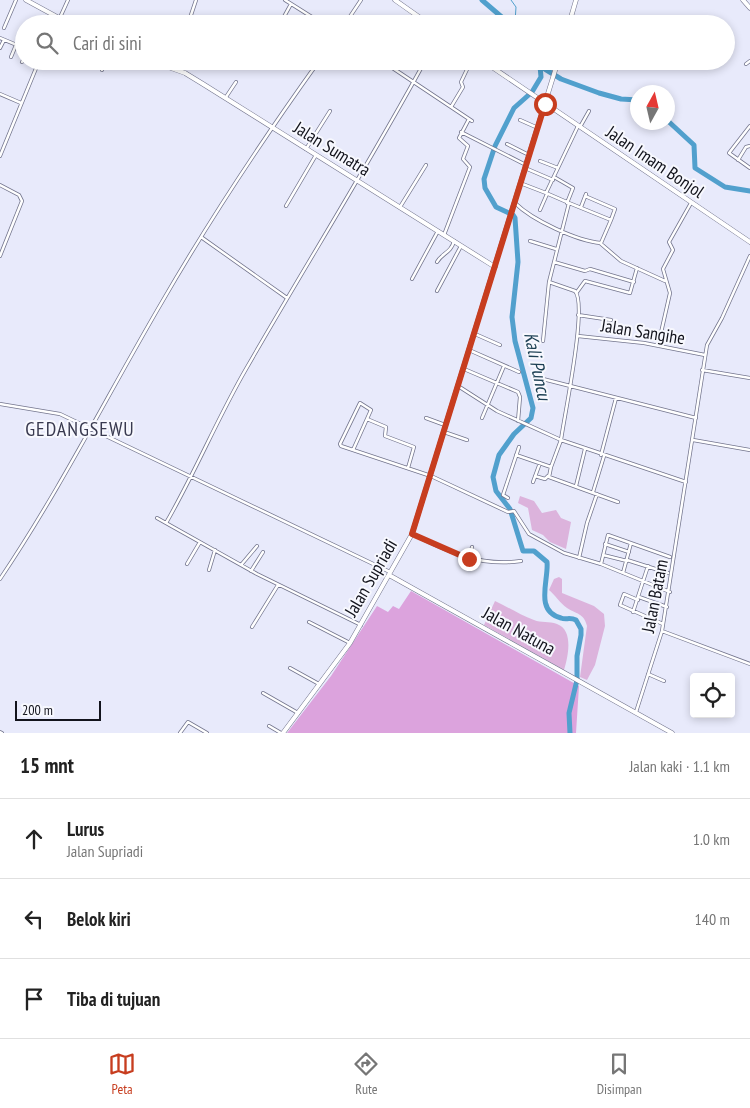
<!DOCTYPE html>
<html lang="id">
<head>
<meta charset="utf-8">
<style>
  :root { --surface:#fff; --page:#f2f2f2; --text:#222; --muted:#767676; --line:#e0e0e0; --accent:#c73d1f }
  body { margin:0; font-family:"PT Sans Narrow",sans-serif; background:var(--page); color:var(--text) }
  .controls { position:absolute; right:15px; bottom:15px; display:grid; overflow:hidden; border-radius:5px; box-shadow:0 2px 8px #0003 }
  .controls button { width:45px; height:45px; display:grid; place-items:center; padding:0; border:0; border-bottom:1px solid var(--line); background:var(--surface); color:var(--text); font:25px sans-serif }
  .compass { position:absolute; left:630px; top:85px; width:45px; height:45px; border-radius:50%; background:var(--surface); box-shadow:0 2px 8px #0003; rotate:8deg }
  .scale { position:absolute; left:15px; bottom:12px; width:86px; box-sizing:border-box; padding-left:5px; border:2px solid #12131c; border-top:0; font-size:14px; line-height:18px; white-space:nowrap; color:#12131c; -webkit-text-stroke:4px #f7f8fe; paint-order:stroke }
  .stop { position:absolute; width:15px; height:15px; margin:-11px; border:4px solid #c73d1f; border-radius:50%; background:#fff }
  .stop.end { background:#c73d1f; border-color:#fff; box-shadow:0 1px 5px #0008 }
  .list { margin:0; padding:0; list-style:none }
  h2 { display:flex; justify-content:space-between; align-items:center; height:65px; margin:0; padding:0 20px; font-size:21px }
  h2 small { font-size:16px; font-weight:400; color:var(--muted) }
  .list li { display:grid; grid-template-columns:32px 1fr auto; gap:15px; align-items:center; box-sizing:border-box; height:80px; padding:0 20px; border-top:1px solid var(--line) }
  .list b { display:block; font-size:19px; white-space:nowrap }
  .list p { margin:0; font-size:16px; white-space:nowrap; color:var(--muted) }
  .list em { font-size:16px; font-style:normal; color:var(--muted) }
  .icon { flex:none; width:28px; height:28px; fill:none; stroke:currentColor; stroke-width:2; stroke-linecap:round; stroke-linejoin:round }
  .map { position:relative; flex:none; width:750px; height:733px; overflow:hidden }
  .search { position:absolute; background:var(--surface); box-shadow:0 2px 8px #0003; left:15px; right:15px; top:15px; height:55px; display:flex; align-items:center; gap:12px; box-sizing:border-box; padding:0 18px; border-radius:28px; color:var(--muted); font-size:19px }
  .sheet { height:305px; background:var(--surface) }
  nav { display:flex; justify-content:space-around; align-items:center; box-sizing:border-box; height:70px; border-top:1px solid var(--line); background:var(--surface); font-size:14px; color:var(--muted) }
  nav a { display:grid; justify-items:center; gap:2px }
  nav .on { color:var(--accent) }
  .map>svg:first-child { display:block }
</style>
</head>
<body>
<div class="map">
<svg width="750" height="733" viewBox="0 0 750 733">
  <rect width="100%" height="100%" fill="#e8eafb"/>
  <path fill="#dcb3dc" d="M 520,496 L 534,501 L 542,513 L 556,510 L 561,518 L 571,522 L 566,549 L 550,542 L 543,535 L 532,530 L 528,508 L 518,503 Z
    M 559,577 L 562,579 L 562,593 L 594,606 L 604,614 L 605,626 L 595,665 L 587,680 L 580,677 L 587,626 C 584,613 576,614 567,608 C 560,603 555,595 549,590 L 554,579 Z
    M 495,601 C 508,607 520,615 534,620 C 541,623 549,621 557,624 C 574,630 568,657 564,670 L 484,625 Z"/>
  <path fill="#dca3dd" d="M 411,591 L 579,686 L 576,733 L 287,733 L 331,676 L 377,606 L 388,612 L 393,606 L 399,609 Z"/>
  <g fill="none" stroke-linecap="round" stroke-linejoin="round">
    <path stroke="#51a0cd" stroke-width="1" d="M 511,0 L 516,7 L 515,22"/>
    <path stroke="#51a0cd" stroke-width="5" d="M 482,0 L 504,19 L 509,19 L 520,24
      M 540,61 L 540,66 L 561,79 L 599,93 L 621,99 L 638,100
      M 540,66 L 541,77 L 532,92 L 514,108 L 495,146 L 484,179 L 485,188 L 496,207 L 513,215 L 515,218 L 518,262 L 512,317 L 515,341 L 533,408 L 531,418 L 514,434 L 499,455 L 493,477 L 496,491 L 510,509 L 523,551 L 534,551 L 547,562 C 549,580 534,611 561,618 C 566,620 570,617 576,620 L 581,629 L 581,635 L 577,656 L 577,680 L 569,713 L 570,733
      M 668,121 L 694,145 L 695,168 L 725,187 L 750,191"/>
    <g stroke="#73758d" stroke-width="4">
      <path id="street" d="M 285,0 L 323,24
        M 57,24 L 68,0
        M 188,24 L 196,0
        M 280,24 L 291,4
        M 345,24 L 361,0
        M 4,28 L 16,0
        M 0,38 L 24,48
        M 0,48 L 4,40
        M 11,57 L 16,45
        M 382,61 L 472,121
        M 22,62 L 24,59
        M 746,64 L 750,61
        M 174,69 L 177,61
        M 102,70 L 106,61
        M 0,94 L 21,103
        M 226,97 L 236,82
        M 451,107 L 463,87 L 461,82 L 471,61
        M 520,120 L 538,128
        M 578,126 L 546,193 L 569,203 L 549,282 L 575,291 C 588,304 564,417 561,440 L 686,482
        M 750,126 L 729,153 L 750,168
        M 580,127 L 589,111
        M 461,132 L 526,165
        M 507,144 L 529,155
        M 306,149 L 330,111
        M 0,156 L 39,61
        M 738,160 L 746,147 L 750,146
        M 540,161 L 558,168
        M 525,168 L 553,180
        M 554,177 L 573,188 L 567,203
        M 520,183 L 546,193
        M 0,185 L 19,195 L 22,201 L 0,256
        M 585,196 L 615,209 L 611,220
        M 515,203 C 532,220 577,241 601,243 L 611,220 L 569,203
        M 286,206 L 316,155
        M 400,207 L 426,165
        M 581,207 L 586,194
        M 540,210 L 547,194
        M 444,235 L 470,167 L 463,159 L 468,146 L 459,138 L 469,119
        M 201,237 L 287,298
        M 530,241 L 556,249
        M 600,243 L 621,261 L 665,281
        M 437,262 C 442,253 451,253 454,241
        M 554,262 L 585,271 L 590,269 L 634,282
        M 412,279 L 438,231
        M 437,291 L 461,246
        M 577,292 L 585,281 L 630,293 L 637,268
        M 578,315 L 611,320
        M 475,334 L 500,345
        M 578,336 L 644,343 L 705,355
        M 543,341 L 549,282
        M 658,346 L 670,293 L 663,269 L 673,250 L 669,242 L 691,203
        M 469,350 L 519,372
        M 464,369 L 518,392 L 520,397 L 518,421
        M 702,370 L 750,378
        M 535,377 L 696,418
        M 458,386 L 497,411 L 561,440 L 551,467
        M 0,404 L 60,414 L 390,572
        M 426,418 L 445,425
        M 482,418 L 504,366
        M 367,419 L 386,427 L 385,436 L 414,447 L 408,468
        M 444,432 L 467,440
        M 693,440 L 750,450
        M 353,450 L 341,446 L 340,444 L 360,403 L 371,410 L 353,450 L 431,476 L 508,512 L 514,511 L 529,534 L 564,553 L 601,564 L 670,592
        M 516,455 L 551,467 L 549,477 L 618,502
        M 601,455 L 616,398
        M 535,476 L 545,479 L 548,476
        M 533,482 L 540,463
        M 576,486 L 585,449
        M 593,492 L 604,456
        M 508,498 L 503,495 L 519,447
        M 157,518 L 257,574 L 361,625
        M 166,523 C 195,473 217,419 246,369 C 305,266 368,166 425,61
        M 412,534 C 448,552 480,567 521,561
        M 605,544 L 629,552
        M 603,555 L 627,561
        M 579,558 L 587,523 L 597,494
        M 469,559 L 472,547
        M 627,560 L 668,573
        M 187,564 L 200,542
        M 601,564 L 608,535 L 670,557
        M 241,565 L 257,546
        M 209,570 L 215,550
        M 251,571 L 263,552
        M 623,573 L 631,543
        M 0,579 C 60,490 108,394 162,302 C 210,219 263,139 319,61
        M 639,597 L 667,607
        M 638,600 L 624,594 L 620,605 L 663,624
        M 633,612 L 648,566
        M 309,622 L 350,643
        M 252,627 L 278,585
        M 662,631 L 750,664
        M 290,668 L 319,684
        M 648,674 L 664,681
        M 263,693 L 298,713
        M 636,712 L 662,631 L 707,345 L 722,318 L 750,256
        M 269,726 L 281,733
        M 0,732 L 2,733
        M 180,733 L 188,722 L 207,733"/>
    </g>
    <g stroke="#73758d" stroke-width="5">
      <path id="secondary" d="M 26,0 L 70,24
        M 395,0 L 429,24
        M 569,24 L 576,0
        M 151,61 L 185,73 L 203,84 L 495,267
        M 483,61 L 750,242
        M 389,575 L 672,733
        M 283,733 L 350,643 L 412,534 L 558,61"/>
    </g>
    <g stroke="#73758d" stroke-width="5">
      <path id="primary" d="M 743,0 L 750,8"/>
    </g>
    <use href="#street" stroke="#fff" stroke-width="2.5"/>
    <use href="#secondary" stroke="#fff" stroke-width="4"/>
    <use href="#primary" stroke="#fff" stroke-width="4"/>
  </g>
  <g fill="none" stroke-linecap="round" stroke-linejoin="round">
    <path stroke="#c73d1f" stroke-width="6" d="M 469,559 L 412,534 L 545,104"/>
  </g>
  <g text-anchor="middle" stroke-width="4" stroke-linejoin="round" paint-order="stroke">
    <g font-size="18" fill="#12131c" stroke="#f7f8fe">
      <text transform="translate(332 149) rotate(32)" y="6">Jalan Sumatra</text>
      <text transform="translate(655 162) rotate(34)" y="6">Jalan Imam Bonjol</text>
      <text transform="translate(643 332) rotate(9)" y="6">Jalan Sangihe</text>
      <text transform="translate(371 578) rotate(-60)" y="6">Jalan Supriadi</text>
      <text transform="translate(655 596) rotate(-79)" y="6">Jalan Batam</text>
      <text transform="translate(519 631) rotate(29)" y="6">Jalan Natuna</text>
    </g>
    <g font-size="19" font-style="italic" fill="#1d4054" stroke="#f7f8fe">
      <text transform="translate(538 366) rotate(78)" y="7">Kali Puncu</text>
    </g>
    <g font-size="20" letter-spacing="1" fill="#393a50" stroke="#f7f8fe">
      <text x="80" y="436">GEDANGSEWU</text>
    </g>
  </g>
</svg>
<div class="controls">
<button><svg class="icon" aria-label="locate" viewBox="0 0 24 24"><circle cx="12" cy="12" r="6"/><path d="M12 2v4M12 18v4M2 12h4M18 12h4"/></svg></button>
</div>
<svg class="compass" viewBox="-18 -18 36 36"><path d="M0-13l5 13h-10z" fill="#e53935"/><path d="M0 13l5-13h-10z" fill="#767676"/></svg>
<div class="scale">200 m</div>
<div class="stop" style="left:545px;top:104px"></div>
<div class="stop end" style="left:469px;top:559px"></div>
<div class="search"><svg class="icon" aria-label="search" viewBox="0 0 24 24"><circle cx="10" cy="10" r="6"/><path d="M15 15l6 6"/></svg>Cari di sini</div>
</div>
<section class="sheet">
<h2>15 mnt<small>Jalan kaki · 1.1 km</small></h2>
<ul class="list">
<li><svg class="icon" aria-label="ahead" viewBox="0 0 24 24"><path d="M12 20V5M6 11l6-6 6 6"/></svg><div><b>Lurus</b><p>Jalan Supriadi</p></div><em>1.0 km</em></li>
<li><svg class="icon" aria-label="left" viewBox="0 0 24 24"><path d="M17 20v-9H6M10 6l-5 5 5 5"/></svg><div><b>Belok kiri</b></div><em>140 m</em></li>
<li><svg class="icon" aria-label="arrive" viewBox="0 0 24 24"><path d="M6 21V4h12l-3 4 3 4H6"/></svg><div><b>Tiba di tujuan</b></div></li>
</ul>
</section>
<nav>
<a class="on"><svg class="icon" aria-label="map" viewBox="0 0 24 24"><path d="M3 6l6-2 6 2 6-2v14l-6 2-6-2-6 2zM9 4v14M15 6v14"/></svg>Peta</a>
<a><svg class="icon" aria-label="directions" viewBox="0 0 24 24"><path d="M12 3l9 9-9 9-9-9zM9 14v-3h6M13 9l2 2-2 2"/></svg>Rute</a>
<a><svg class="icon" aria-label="saved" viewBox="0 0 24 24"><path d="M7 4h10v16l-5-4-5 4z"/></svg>Disimpan</a>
</nav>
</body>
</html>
